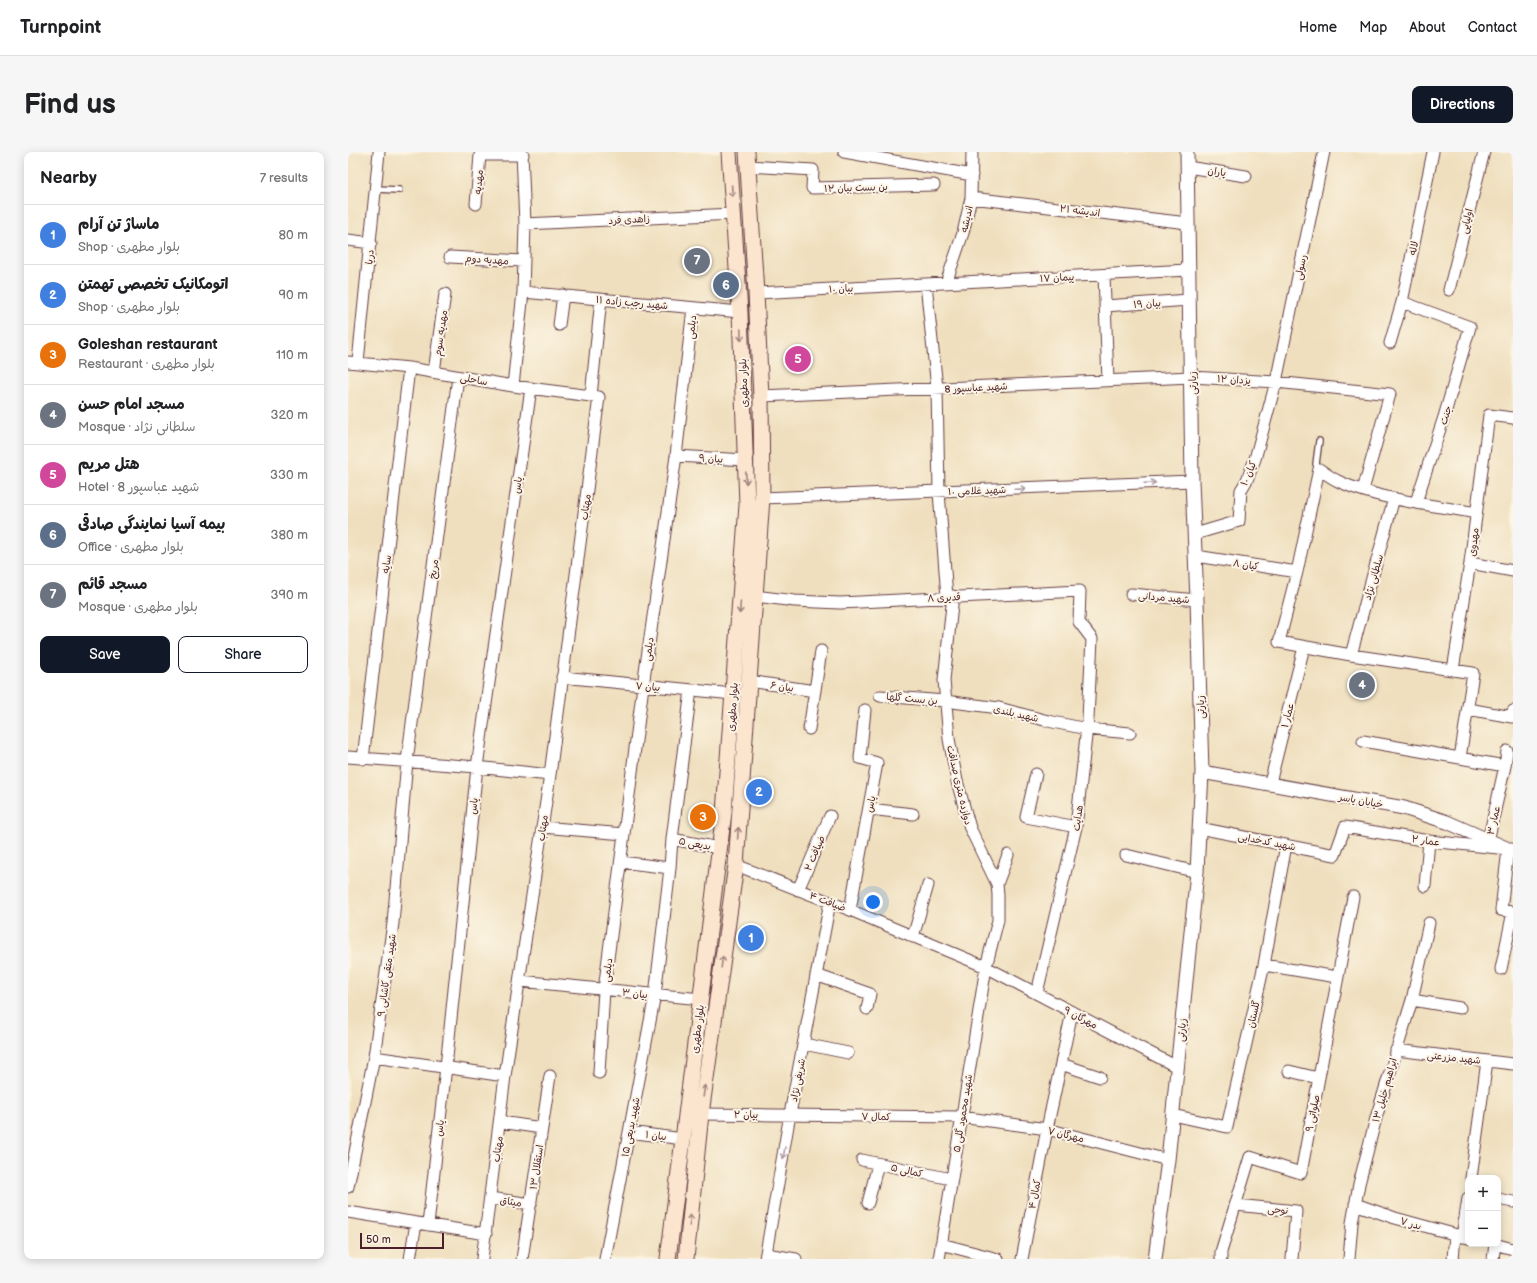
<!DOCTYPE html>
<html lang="en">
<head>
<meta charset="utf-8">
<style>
  :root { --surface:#fff; --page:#f6f6f6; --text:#202124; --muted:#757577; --line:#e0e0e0; --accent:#111827 }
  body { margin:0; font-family:"Balsamiq Sans","Playpen Sans Arabic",sans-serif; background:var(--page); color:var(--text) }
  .controls { position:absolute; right:12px; bottom:12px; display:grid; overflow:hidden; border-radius:8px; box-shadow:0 2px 10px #0003 }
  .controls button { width:36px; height:36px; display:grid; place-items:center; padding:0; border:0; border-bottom:1px solid var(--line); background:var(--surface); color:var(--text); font:20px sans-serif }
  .scale { position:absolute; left:12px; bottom:10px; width:84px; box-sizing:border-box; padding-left:4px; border:2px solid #4a1f2b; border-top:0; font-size:11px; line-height:14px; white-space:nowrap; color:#4a1f2b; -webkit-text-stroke:3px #fcf5e5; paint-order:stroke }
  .you { position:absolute; left:525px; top:750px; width:14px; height:14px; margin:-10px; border:3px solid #fff; border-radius:50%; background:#1a73e8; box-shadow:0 0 0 6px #1a73e833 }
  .badge { display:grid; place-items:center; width:26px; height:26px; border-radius:50%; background:var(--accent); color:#fff; font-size:13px; font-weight:700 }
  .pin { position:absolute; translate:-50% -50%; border:2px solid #fff; box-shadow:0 1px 4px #0006 }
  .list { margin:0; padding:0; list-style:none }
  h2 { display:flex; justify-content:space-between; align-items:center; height:52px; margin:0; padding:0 16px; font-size:17px }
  h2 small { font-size:13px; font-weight:400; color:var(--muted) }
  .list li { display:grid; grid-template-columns:26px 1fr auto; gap:12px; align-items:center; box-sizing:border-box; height:60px; padding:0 16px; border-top:1px solid var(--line) }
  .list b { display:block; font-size:15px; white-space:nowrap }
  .list p { margin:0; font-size:13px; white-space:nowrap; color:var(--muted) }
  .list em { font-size:13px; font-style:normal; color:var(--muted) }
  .actions { display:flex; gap:8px; padding:12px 16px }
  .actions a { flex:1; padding:9px 0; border:1px solid var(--accent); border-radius:8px; text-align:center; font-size:14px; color:var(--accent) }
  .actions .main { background:var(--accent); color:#fff }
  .map { position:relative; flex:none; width:1165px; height:1107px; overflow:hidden; border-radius:8px }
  header { display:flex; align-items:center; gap:24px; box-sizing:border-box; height:56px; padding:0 20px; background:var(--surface); border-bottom:1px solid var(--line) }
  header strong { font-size:19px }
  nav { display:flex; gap:22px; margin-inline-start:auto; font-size:14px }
  .intro { display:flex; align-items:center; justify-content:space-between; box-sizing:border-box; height:96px; padding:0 24px }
  h1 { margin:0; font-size:28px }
  .button { padding:10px 18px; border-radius:8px; background:var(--accent); color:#fff; font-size:14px; font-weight:700 }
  main { display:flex; gap:24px; padding:0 24px }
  aside { flex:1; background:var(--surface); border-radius:8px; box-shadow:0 2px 10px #0003 }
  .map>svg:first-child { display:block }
</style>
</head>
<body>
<header>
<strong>Turnpoint</strong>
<nav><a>Home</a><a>Map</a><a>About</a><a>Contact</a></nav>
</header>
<div class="intro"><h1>Find us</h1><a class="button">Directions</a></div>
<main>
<aside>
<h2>Nearby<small>7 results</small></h2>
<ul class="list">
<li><span class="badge" style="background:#3f7fe0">1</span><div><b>ماساژ تن آرام</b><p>Shop · بلوار مطهری</p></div><em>80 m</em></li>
<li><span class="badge" style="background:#3f7fe0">2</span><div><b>اتومکانیک تخصصی تهمتن</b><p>Shop · بلوار مطهری</p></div><em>90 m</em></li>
<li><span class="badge" style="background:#e8710a">3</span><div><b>Goleshan restaurant</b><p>Restaurant · بلوار مطهری</p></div><em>110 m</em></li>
<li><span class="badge" style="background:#6b7280">4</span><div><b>مسجد امام حسن</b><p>Mosque · سلطانی نژاد</p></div><em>320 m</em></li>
<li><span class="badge" style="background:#d1479c">5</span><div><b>هتل مریم</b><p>Hotel · شهید عباسپور 8</p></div><em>330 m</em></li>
<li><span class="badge" style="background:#5c6f8a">6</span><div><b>بیمه آسیا نمایندگی صادقی</b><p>Office · بلوار مطهری</p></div><em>380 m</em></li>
<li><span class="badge" style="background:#6b7280">7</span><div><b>مسجد قائم</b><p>Mosque · بلوار مطهری</p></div><em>390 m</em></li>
</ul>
<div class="actions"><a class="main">Save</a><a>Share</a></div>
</aside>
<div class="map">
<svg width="1165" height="1107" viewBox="0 0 1165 1107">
  <rect width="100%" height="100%" fill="#fcf5e5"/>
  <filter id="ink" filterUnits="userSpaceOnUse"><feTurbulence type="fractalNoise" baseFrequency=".025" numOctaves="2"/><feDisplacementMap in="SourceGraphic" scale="8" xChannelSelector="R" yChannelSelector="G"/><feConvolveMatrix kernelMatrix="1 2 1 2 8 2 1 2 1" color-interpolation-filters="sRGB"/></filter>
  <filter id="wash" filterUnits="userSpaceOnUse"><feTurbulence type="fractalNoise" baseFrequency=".012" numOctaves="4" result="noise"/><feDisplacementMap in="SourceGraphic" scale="16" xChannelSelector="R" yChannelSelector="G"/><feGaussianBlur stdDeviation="0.9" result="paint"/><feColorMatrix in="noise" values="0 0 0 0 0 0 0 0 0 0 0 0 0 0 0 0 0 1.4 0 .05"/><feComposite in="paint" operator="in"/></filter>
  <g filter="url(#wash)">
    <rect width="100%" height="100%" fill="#efdfbe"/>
  </g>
  <g filter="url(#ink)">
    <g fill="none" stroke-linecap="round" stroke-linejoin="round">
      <g stroke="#633c41" stroke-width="8">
        <path id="service" d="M 27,37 L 51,38
          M 971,317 L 968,312 L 971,289"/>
      </g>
      <g stroke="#633c41" stroke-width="13">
        <path id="minor" d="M 496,0 L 624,23
          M 400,14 L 465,18 L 464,36 L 586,33
          M 839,15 L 898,24
          M 623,46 L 840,71
          M 128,52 L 132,3 L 175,3
          M 177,72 L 385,62
          M 0,88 L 23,91
          M 102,105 L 175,109
          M 756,123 L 760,229
          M 598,131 L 615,81 L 623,46 L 624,0
          M 578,132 L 589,236 L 591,340 L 599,445
          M 1101,138 L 1136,0
          M 175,140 L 392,160
          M 408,141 L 840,118
          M 1054,150 L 1122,175 L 1096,265 L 1068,350
          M 757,154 L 841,148
          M 211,173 L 215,143
          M 1042,191 L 1054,150 L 1085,0
          M 0,210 L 61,216 L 165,234 L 251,245 L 202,623 L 157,924 L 134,1107
          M 10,210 L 31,0
          M 86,220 L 97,142
          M 165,234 L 175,140 L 177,72 L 174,0
          M 243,244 L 253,147
          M 413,244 L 844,225 L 928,230 L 1042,242 L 1015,338
          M 328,304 L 398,308
          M 414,346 L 844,329
          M 847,382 L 891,369 L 893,338 L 899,328 L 907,307 L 928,230 L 976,0
          M 848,404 L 949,420
          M 1122,411 L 1165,419
          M 783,442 L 849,448
          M 407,444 L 447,449 L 492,451 L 732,439 L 731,470 L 744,487 L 740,566 L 728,675 L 689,841
          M 1003,503 L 1046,346
          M 1105,518 L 1122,411 L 1141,263 L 1165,266
          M 214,525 L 385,542
          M 401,529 L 467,539
          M 532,544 L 597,549 L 651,556 L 700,569 L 739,577 L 782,581
          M 1120,557 L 1164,565 L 1165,559
          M 461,577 L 473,499
          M 1015,589 L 1157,614
          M 0,605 L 129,615 L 202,623
          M 1112,606 L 1125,521 L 1003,503 L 931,490 L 949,420 L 971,317 C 978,322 985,327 992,330 C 1032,348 1085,353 1128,361
          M 15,607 L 61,216
          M 688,622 L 678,665 L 728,675
          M 922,631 L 956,495
          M 521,657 L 565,662
          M 194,675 L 276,682
          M 851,676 L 987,703 L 997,675 L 1081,689 L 1160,697 L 1153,758 L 1165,760
          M 324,687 L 371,696
          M 1140,689 L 1157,614 L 1159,599
          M 778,703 L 849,720
          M 273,710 L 322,716
          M 388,713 L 502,758 L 638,815 L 829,915
          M 649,732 L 660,703
          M 1077,734 L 1081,689
          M 450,738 L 482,664
          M 502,758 L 529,611 L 512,606 L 517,558
          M 565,785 L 580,733
          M 916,813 L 989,825
          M 1153,817 L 1165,760
          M 468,823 L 522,842 L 519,857
          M 172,829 L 353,847
          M 1064,848 L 1112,856
          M 456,892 L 500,901
          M 1048,898 L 1165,912
          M 26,905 L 157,924
          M 713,912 L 752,925
          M 941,919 L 970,926
          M 251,921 L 256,838 L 295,534 L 328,304 L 345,156
          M 353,962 L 613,965 L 699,977 L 820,1008
          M 825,963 L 879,975 L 916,813 L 938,693
          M 152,970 L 194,976
          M 281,980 L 335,987
          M 514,1008 L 603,1027
          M 1123,1026 L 1139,909
          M 0,1035 L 26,905 L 45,771 L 59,609 L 110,225
          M 142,1046 L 183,1052
          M 1150,1047 L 1165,1050
          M 520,1051 L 530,1012
          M 1007,1052 L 1047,1066 L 1120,1086
          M 888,1053 L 948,1059 L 944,1107
          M 0,1060 L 138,1082
          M 80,1073 L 98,915 L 129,615 L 183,236
          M 1114,1085 L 1120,1046
          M 593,1092 L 650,1107
          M 1146,1092 L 1165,1097
          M 418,1102 L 448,1107
          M 62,1107 L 68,1071
          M 174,1107 L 202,924
          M 257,1107 L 307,843 L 322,716 L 324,687 L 343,538
          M 417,1107 L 442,962 L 482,750
          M 591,1107 L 638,815 L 650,768 L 650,743 L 649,732 L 622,676 L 609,629 L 601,587 L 596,528 L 605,444
          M 674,1107 L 699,977 L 724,860
          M 873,1107 L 873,1100 L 902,1005 L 953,1021 L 1005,745
          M 1001,1107 L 1004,1071 L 1011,1032 L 1028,966 L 1064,848 L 1081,771
          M 1105,1107 L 1107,1083
          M 1145,1107 L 1147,1092"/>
      </g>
      <g stroke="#633c41" stroke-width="15">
        <path id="tertiary" d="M 854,620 L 1056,656 L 1099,670 L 1165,699
          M 807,1107 L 820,1008 L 849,720 L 854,620 L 849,448 L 844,329 L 839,0"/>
      </g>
      <g stroke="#633c41" stroke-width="17">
        <path id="secondary" d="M 320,1107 L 376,660 L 399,353 L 392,160 L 381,0
          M 338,1107 L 353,962 L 388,713 L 414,346 L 413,244 L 408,141 L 399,0"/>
      </g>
      <use href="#service" stroke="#fff" stroke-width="5.5"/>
      <use href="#minor" stroke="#fff" stroke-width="11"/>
      <use href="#tertiary" stroke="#fff" stroke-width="13"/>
      <use href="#secondary" stroke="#fbe5cf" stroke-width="15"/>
    </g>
    <defs><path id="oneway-shaft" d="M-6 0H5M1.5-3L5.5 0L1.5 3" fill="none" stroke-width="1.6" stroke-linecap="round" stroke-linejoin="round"/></defs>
    <g stroke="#a2827d">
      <use href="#oneway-shaft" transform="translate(384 39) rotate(86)"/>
      <use href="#oneway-shaft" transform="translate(393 183) rotate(88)"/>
      <use href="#oneway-shaft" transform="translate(398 326) rotate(88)"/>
      <use href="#oneway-shaft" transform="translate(392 456) rotate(94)"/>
      <use href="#oneway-shaft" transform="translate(390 681) rotate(-86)"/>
      <use href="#oneway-shaft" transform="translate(374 810) rotate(-82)"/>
      <use href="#oneway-shaft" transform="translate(356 939) rotate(-82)"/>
      <use href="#oneway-shaft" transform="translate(342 1068) rotate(-84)"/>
    </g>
    <g stroke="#ae9aa0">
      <use href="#oneway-shaft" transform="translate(802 331) rotate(-2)"/>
      <use href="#oneway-shaft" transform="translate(672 337) rotate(-2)"/>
      <use href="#oneway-shaft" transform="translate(436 1001) rotate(100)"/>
    </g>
  </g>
  <g text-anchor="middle" stroke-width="4" stroke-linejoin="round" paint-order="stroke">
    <g font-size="10" fill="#4a1f2b" stroke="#fcf5e5">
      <text transform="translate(869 19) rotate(8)" y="4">یاران</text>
      <text transform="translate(130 30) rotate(-85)" y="4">مهدیه</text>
      <text transform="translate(508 35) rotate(-2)" y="4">بن بست بیان ۱۲</text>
      <text transform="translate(732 58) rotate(7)" y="4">اندیشه ۲۱</text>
      <text transform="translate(281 67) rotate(-3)" y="4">زاهدی فرد</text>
      <text transform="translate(618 67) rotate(-77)" y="4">اندیشه</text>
      <text transform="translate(1118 69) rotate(-76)" y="4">اولیایی</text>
      <text transform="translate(1065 96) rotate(-79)" y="4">لاله</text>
      <text transform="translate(21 105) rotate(-84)" y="4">دریا</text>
      <text transform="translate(139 107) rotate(4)" y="4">مهدیه دوم</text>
      <text transform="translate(952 115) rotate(-78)" y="4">رسولی</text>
      <text transform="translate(709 125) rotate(-3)" y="4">پیمان ۱۷</text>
      <text transform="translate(493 136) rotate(-3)" y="4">بیان ۱۰</text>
      <text transform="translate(284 150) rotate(5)" y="4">شهید رجب زاده ۱۱</text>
      <text transform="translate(799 151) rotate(-4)" y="4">بیان ۱۹</text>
      <text transform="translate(343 175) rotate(-84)" y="4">دیلمی</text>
      <text transform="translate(92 181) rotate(-82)" y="4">مهدیه سوم</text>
      <text transform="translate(126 227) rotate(10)" y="4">ساحلی</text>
      <text transform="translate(886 227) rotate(3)" y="4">یزدان ۱۲</text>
      <text transform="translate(395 231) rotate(-92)" y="4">بلوار مطهری</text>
      <text transform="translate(844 231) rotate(-91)" y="4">زیارتی</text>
      <text transform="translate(628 235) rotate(-3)" y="4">شهید عباسپور 8</text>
      <text transform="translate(1097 263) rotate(-73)" y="4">جنت</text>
      <text transform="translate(363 306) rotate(3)" y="4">بیان ۹</text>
      <text transform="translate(900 321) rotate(-67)" y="4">کیان ۱۰</text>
      <text transform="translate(169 333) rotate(-82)" y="4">یاس</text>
      <text transform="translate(629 338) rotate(-2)" y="4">شهید غلامی ۱۰</text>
      <text transform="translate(237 355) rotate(-82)" y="4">مهتاب</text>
      <text transform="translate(1125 390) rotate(-83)" y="4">مهدوی</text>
      <text transform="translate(38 412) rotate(-83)" y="4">سایه</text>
      <text transform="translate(898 412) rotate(9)" y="4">کیان ۸</text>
      <text transform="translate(85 417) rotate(-82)" y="4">مریخ</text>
      <text transform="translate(1025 425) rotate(-74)" y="4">سلطانی نژاد</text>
      <text transform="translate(596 445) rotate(-3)" y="4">قدیری ۸</text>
      <text transform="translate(816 445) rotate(5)" y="4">شهید مردانی</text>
      <text transform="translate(300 497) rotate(-82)" y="4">دیلمی</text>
      <text transform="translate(300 534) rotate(5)" y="4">بیان ۷</text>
      <text transform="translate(434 534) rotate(8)" y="4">بیان ۶</text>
      <text transform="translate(564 546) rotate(5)" y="4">بن بست گلها</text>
      <text transform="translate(384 555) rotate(-86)" y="4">بلوار مطهری</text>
      <text transform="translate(852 555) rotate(-91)" y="4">زیارتی</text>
      <text transform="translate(668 561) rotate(13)" y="4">شهید بلندی</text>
      <text transform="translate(939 563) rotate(-76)" y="4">عمار ۱</text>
      <text transform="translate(612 633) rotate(77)" y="4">دوازده متری صداقت</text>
      <text transform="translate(1013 648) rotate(10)" y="4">خیابان یاسر</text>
      <text transform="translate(522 652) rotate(-79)" y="4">یاس</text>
      <text transform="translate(125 654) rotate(-84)" y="4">یاس</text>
      <text transform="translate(729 666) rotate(-82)" y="4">هدایت</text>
      <text transform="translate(1145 668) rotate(-77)" y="4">عمار ۳</text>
      <text transform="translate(194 676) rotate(-82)" y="4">مهتاب</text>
      <text transform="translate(1078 688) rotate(8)" y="4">عمار ۲</text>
      <text transform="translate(919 689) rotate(11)" y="4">شهید کدخدایی</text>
      <text transform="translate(347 691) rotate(10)" y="4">بدیعی ۵</text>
      <text transform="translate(466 701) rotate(-67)" y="4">ضیافت ۲</text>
      <text transform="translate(480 749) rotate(21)" y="4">ضیافت ۴</text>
      <text transform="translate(259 818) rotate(-83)" y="4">دیلمی</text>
      <text transform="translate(38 823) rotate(-82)" y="4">شهید متقی کاشانی ۹</text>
      <text transform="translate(287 841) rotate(6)" y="4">بیان ۳</text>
      <text transform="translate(905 862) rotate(-77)" y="4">گلستان</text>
      <text transform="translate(733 865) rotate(28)" y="4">مهرگان ۹</text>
      <text transform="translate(349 877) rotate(-83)" y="4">بلوار مطهری</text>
      <text transform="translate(833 878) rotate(-84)" y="4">زیارتی</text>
      <text transform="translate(1106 905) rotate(6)" y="4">شهید مزرعتی</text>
      <text transform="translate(449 928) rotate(-79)" y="4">شریفی نژاد</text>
      <text transform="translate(1036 938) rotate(-74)" y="4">ابراهیم خلیل ۱۳</text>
      <text transform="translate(614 961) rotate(-81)" y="4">شهید محمود گلی ۵</text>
      <text transform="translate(964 961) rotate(-79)" y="4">صلواتی ۹</text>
      <text x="398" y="966">بیان ۲</text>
      <text transform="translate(528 964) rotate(1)" y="4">کمال ۷</text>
      <text transform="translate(282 975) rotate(-79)" y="4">شهید بدیعی ۱۵</text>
      <text transform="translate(91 976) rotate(-83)" y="4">یاس</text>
      <text transform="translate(718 982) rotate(14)" y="4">مهرگان ۷</text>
      <text transform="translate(308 983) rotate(7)" y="4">بیان ۱</text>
      <text transform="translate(149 997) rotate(-82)" y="4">مهتاب</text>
      <text transform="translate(188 1015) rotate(-81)" y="4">استقلال ۱۳</text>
      <text transform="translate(559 1018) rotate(12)" y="4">کمالی ۵</text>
      <text transform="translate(686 1042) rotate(-79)" y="4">کمال ۴</text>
      <text transform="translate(163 1049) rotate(9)" y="4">میثاق</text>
      <text transform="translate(930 1057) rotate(6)" y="4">نوحی</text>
      <text transform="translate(1063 1071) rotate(16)" y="4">بدر ۷</text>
    </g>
  </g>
</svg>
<div class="controls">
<button>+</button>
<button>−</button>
</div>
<div class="scale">50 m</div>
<div class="you"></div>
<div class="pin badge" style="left:403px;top:786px;background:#3f7fe0">1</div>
<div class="pin badge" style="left:411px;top:640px;background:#3f7fe0">2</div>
<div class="pin badge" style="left:355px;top:665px;background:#e8710a">3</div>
<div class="pin badge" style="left:1014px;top:533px;background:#6b7280">4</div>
<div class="pin badge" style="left:450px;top:207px;background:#d1479c">5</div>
<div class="pin badge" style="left:378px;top:133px;background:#5c6f8a">6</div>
<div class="pin badge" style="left:349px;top:109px;background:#6b7280">7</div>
</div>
</main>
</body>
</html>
